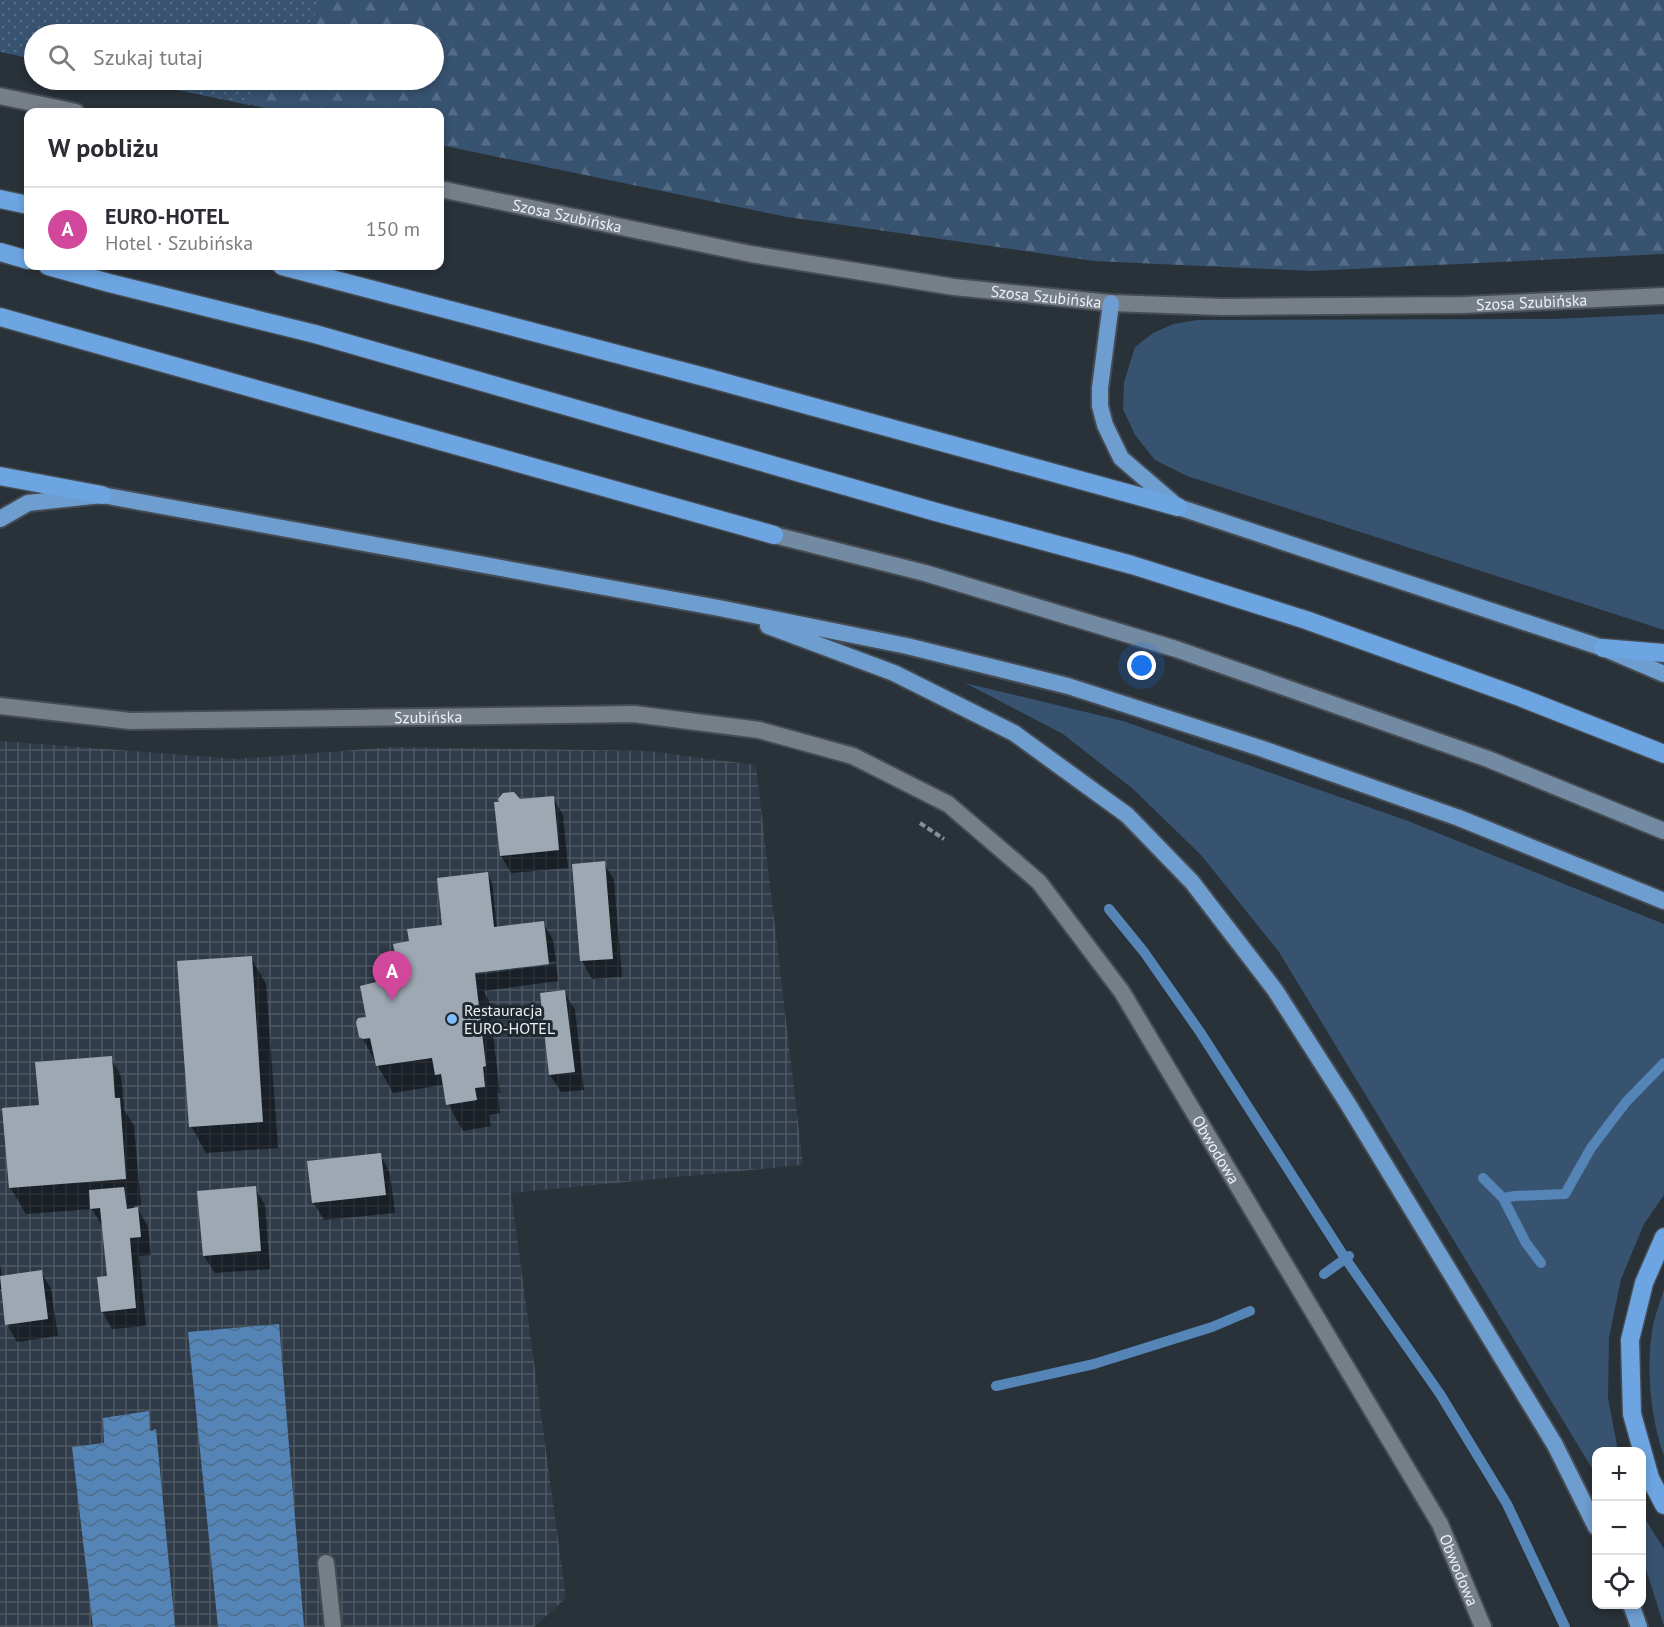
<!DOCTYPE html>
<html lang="pl">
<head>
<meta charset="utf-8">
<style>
  :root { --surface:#fff; --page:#f7f7f7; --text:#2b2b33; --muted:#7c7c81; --line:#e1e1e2; --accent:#0f766e }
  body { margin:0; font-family:"PT Sans",sans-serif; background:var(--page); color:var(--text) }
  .controls { position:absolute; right:18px; bottom:18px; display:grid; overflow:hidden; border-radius:12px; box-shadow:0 3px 9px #0003 }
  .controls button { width:54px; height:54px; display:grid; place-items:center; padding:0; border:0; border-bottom:2px solid var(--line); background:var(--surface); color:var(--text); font:30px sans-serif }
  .you { position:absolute; left:1142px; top:666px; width:21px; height:21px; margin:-15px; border:4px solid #fff; border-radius:50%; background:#1a73e8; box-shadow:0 0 0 9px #1a73e833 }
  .badge { display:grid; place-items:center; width:39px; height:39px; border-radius:50%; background:var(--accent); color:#fff; font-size:20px; font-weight:700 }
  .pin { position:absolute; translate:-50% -50px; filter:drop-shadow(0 2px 3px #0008) }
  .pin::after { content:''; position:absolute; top:32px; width:21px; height:18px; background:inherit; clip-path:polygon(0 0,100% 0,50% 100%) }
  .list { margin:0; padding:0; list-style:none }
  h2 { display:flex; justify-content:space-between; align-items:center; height:78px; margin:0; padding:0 24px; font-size:26px }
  h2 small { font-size:20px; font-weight:400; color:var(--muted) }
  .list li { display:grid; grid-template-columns:39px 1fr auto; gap:18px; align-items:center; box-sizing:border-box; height:84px; padding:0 24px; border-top:2px solid var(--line) }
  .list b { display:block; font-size:22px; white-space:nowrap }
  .list p { margin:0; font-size:20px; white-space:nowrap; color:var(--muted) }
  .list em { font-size:20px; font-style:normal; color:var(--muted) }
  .icon { flex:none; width:33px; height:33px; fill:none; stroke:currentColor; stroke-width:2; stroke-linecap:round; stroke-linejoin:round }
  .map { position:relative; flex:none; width:1664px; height:1627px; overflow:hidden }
  .search { position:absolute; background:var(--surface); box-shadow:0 3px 9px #0003; left:24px; top:24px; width:420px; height:66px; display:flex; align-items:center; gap:15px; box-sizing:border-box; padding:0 21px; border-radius:33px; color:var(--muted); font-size:22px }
  .panel { position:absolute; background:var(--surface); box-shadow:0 3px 9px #0003; left:24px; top:108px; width:420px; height:162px; border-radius:12px }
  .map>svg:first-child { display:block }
</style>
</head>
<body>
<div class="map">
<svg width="1664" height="1627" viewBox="0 0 1664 1627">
  <defs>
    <pattern id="industrial-grid" width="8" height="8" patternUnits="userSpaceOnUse" patternTransform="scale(1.5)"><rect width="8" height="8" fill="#2f3b48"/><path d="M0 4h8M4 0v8" fill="none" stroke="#4d5863"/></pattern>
    <pattern id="forest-firs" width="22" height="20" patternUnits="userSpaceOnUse" patternTransform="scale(1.5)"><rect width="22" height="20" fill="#385370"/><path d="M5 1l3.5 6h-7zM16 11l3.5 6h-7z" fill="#556c85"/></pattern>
    <pattern id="park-dots" width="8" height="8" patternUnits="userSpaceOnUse" patternTransform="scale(1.5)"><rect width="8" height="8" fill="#385370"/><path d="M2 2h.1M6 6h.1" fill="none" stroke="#556c85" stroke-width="1.8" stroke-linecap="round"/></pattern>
    <pattern id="water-waves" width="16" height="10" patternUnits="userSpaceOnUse" patternTransform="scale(1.5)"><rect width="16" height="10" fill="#5585b7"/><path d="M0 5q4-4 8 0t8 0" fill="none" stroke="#4f6d8b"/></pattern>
  </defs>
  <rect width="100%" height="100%" fill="#293139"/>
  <path fill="url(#industrial-grid)" d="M 0,741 L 238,759 L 393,747 L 649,751 L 756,765 L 803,1165 L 511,1193 L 566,1598 L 534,1627 L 0,1627 Z"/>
  <path fill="#385370" d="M 1664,314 L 1664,630 L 1187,476 L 1155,460 L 1135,435 L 1123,409 L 1124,382 L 1135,347 L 1153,333 L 1173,324 L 1197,320 L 1553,319 Z
    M 965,683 L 1123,721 L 1408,821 L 1664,924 L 1664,1195 L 1644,1224 L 1621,1279 L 1609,1338 L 1608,1398 L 1618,1451 L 1596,1452 L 1596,1475 L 1279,952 L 1201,855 L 1133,789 L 1063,734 Z
    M 1664,1289 L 1664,1456 C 1650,1418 1645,1361 1654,1321 C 1657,1310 1661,1299 1664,1289 Z
    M 1642,1514 L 1664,1549 L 1664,1626 L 1642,1557 Z"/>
  <path fill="url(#forest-firs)" d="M 215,0 L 1664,0 L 1664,254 L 1311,271 L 1094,261 L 787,217 L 440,145 L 440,112 L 283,112 L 142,81 L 434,80 L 434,34 L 184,34 Z"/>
  <path fill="url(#park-dots)" d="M 0,0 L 326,0 L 301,34 L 34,34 L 34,59 L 0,52 Z
    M 129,80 L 268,80 L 249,105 Z"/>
  <path fill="url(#water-waves)" d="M 279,1324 L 304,1627 L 218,1627 L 188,1332 Z
    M 149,1411 L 150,1431 L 156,1429 L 175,1627 L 93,1627 L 72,1447 L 104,1443 L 103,1418 Z"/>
  <path fill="#0007" d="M 553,798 L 563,815 L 568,868 L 511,873 L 501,856 L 500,803 Z
    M 604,863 L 614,880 L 622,977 L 592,979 L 582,961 L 574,865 Z
    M 487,873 L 492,882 L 497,928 L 543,922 L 553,940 L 556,961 L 474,972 L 474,975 L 556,964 L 558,981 L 484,991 L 489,1001 L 500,1093 L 498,1093 L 500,1113 L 489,1115 L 491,1126 L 463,1131 L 448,1104 L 442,1085 L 393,1093 L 361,1036 L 382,983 L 400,969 L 408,943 L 444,927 Z
    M 251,957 L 266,984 L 278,1148 L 206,1153 L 191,1126 Z
    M 564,992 L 575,1010 L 584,1090 L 561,1092 L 550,1075 Z
    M 111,1058 L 121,1076 L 124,1109 L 134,1126 L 141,1205 L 134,1206 L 134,1209 L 138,1209 L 148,1227 L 151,1255 L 139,1256 L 146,1326 L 112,1329 L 102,1311 L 108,1278 L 102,1226 L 92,1209 L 26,1214 L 10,1187 L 40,1106 Z
    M 380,1155 L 390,1173 L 395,1213 L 324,1220 L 313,1202 Z
    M 255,1188 L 265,1205 L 270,1269 L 215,1273 L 204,1256 Z
    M 0,1263 L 2,1277 L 41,1272 L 51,1289 L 58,1336 L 17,1342 L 7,1324 L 2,1289 L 0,1290 Z"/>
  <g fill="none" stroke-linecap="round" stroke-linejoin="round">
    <path stroke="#5585b7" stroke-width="10" d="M 1109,909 L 1144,952 L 1200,1032 L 1345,1258 L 1440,1394 L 1507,1504 L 1565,1627
      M 1483,1178 L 1503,1198 L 1526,1243 L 1541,1263
      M 1503,1198 L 1515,1196 L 1565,1194 L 1591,1148 L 1626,1102 L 1664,1063
      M 1324,1274 L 1349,1256
      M 996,1386 L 1094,1364 L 1212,1327 L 1250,1311"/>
  </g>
  <path fill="#9ea8b2" d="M 514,792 L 520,799 L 554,796 L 559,850 L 500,856 L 494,802 L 499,802 L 498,799 L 503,793 Z
    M 605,861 L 613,959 L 580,961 L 572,864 Z
    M 488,872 L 494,927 L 544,921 L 549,964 L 475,973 L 486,1066 L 483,1067 L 485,1087 L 475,1088 L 477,1100 L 446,1105 L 441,1074 L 435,1075 L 432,1058 L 376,1066 L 370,1038 L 363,1039 L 359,1037 L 356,1022 L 358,1018 L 366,1017 L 360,986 L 380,981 L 379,972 L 398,968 L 393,944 L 409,941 L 407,929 L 442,925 L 437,878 Z
    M 252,956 L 263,1122 L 189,1127 L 177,961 Z
    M 565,990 L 575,1072 L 549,1075 L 540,993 Z
    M 112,1056 L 115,1098 L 120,1098 L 126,1179 L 9,1188 L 2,1108 L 39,1105 L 35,1062 Z
    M 381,1153 L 386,1195 L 312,1203 L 307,1161 Z
    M 256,1186 L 261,1251 L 203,1256 L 197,1191 Z
    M 124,1187 L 127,1209 L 138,1207 L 141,1237 L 130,1238 L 136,1308 L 101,1312 L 97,1277 L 107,1276 L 100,1208 L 90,1209 L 89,1190 Z
    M 42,1270 L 48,1319 L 5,1325 L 0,1276 Z"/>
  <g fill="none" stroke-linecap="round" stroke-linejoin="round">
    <g stroke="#464c53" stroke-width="20">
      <path id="service" d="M 326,1563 L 333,1627"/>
    </g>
    <g stroke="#464c53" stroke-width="20">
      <g id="tertiary">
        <path d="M 0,96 L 76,112"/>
        <path id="s1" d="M 440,189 L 751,254 L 954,287 L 1111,303 L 1222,307 L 1463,305 L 1664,296"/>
        <path id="s2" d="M 0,706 L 130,721 L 634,714 L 759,730 L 853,756 L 948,804 L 1039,882 L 1122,992 L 1440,1524 L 1483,1627"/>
      </g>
    </g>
    <g stroke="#464c53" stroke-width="20">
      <path id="secondary" d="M 774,535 L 925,573 L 1176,649 L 1488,759 L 1664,831"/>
    </g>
    <g stroke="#464c53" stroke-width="20">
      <path id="trunk" d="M 1111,303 L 1100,388 L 1100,406 L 1105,425 L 1121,458 L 1178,507 L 1603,648 L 1664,674
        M 0,519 L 28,503 L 102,495 L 719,608 L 907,646 L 1068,686 L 1260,748 L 1459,818 L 1664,901
        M 768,626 L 894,673 L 1014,733 L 1127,815 L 1192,882 L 1275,990 L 1348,1104 L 1555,1445 L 1596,1527
        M 1631,1604 L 1639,1627"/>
    </g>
    <g stroke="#464c53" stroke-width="21">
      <path id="motorway" d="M 0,199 L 28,205
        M 0,252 L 28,260
        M 48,266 L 109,283 L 315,334 L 936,512 L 1132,565 L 1306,620 L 1517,696 L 1664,754
        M 282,266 L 712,379 L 1178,507
        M 0,317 L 774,535
        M 0,476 L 102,495
        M 1603,648 L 1664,653
        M 1664,1237 L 1644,1283 L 1630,1340 L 1632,1414 L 1650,1478 L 1664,1505"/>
    </g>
    <path stroke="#8a9097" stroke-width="4" stroke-dasharray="6 3" stroke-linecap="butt" d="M 920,823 L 944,839"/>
    <use href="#service" stroke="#767e88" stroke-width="16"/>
    <use href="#tertiary" stroke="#767e88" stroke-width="16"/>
    <use href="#secondary" stroke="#738aa3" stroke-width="16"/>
    <use href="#trunk" stroke="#6e9dd0" stroke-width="16"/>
    <use href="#motorway" stroke="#6ca5e2" stroke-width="18"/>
  </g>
  <circle fill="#82bcfa" stroke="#1f272f" stroke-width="2" cx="452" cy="1019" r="6"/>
  <g text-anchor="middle" stroke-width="6" stroke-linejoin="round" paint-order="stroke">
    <g font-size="16" fill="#ebf0f5" stroke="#1f272f">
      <text dy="6" stroke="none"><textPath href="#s1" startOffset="130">Szosa Szubińska</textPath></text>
      <text dy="6" stroke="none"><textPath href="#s1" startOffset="616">Szosa Szubińska</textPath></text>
      <text dy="6" stroke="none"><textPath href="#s1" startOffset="1102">Szosa Szubińska</textPath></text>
      <text dy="6" stroke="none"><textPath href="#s2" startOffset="429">Szubińska</textPath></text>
      <text dy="6" stroke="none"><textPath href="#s2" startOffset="1406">Obwodowa</textPath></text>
      <text dy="6" stroke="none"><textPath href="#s2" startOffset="1892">Obwodowa</textPath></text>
    </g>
    <g font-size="16" fill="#ebf0f5" stroke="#1f272f" text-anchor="start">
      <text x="464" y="1016">Restauracja<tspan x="464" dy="18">EURO-HOTEL</tspan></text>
    </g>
  </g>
</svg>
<div class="controls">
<button>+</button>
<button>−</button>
<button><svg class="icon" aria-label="locate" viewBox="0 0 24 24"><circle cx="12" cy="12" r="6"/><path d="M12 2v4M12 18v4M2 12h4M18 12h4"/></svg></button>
</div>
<div class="you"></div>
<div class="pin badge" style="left:392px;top:1001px;background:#d1479c">A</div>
<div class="search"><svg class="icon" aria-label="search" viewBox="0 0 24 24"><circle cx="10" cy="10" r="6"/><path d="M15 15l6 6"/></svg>Szukaj tutaj</div>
<section class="panel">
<h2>W pobliżu<small></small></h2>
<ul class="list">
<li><span class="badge" style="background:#d1479c">A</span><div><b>EURO-HOTEL</b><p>Hotel · Szubińska</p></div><em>150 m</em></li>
</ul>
</section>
</div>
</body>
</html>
